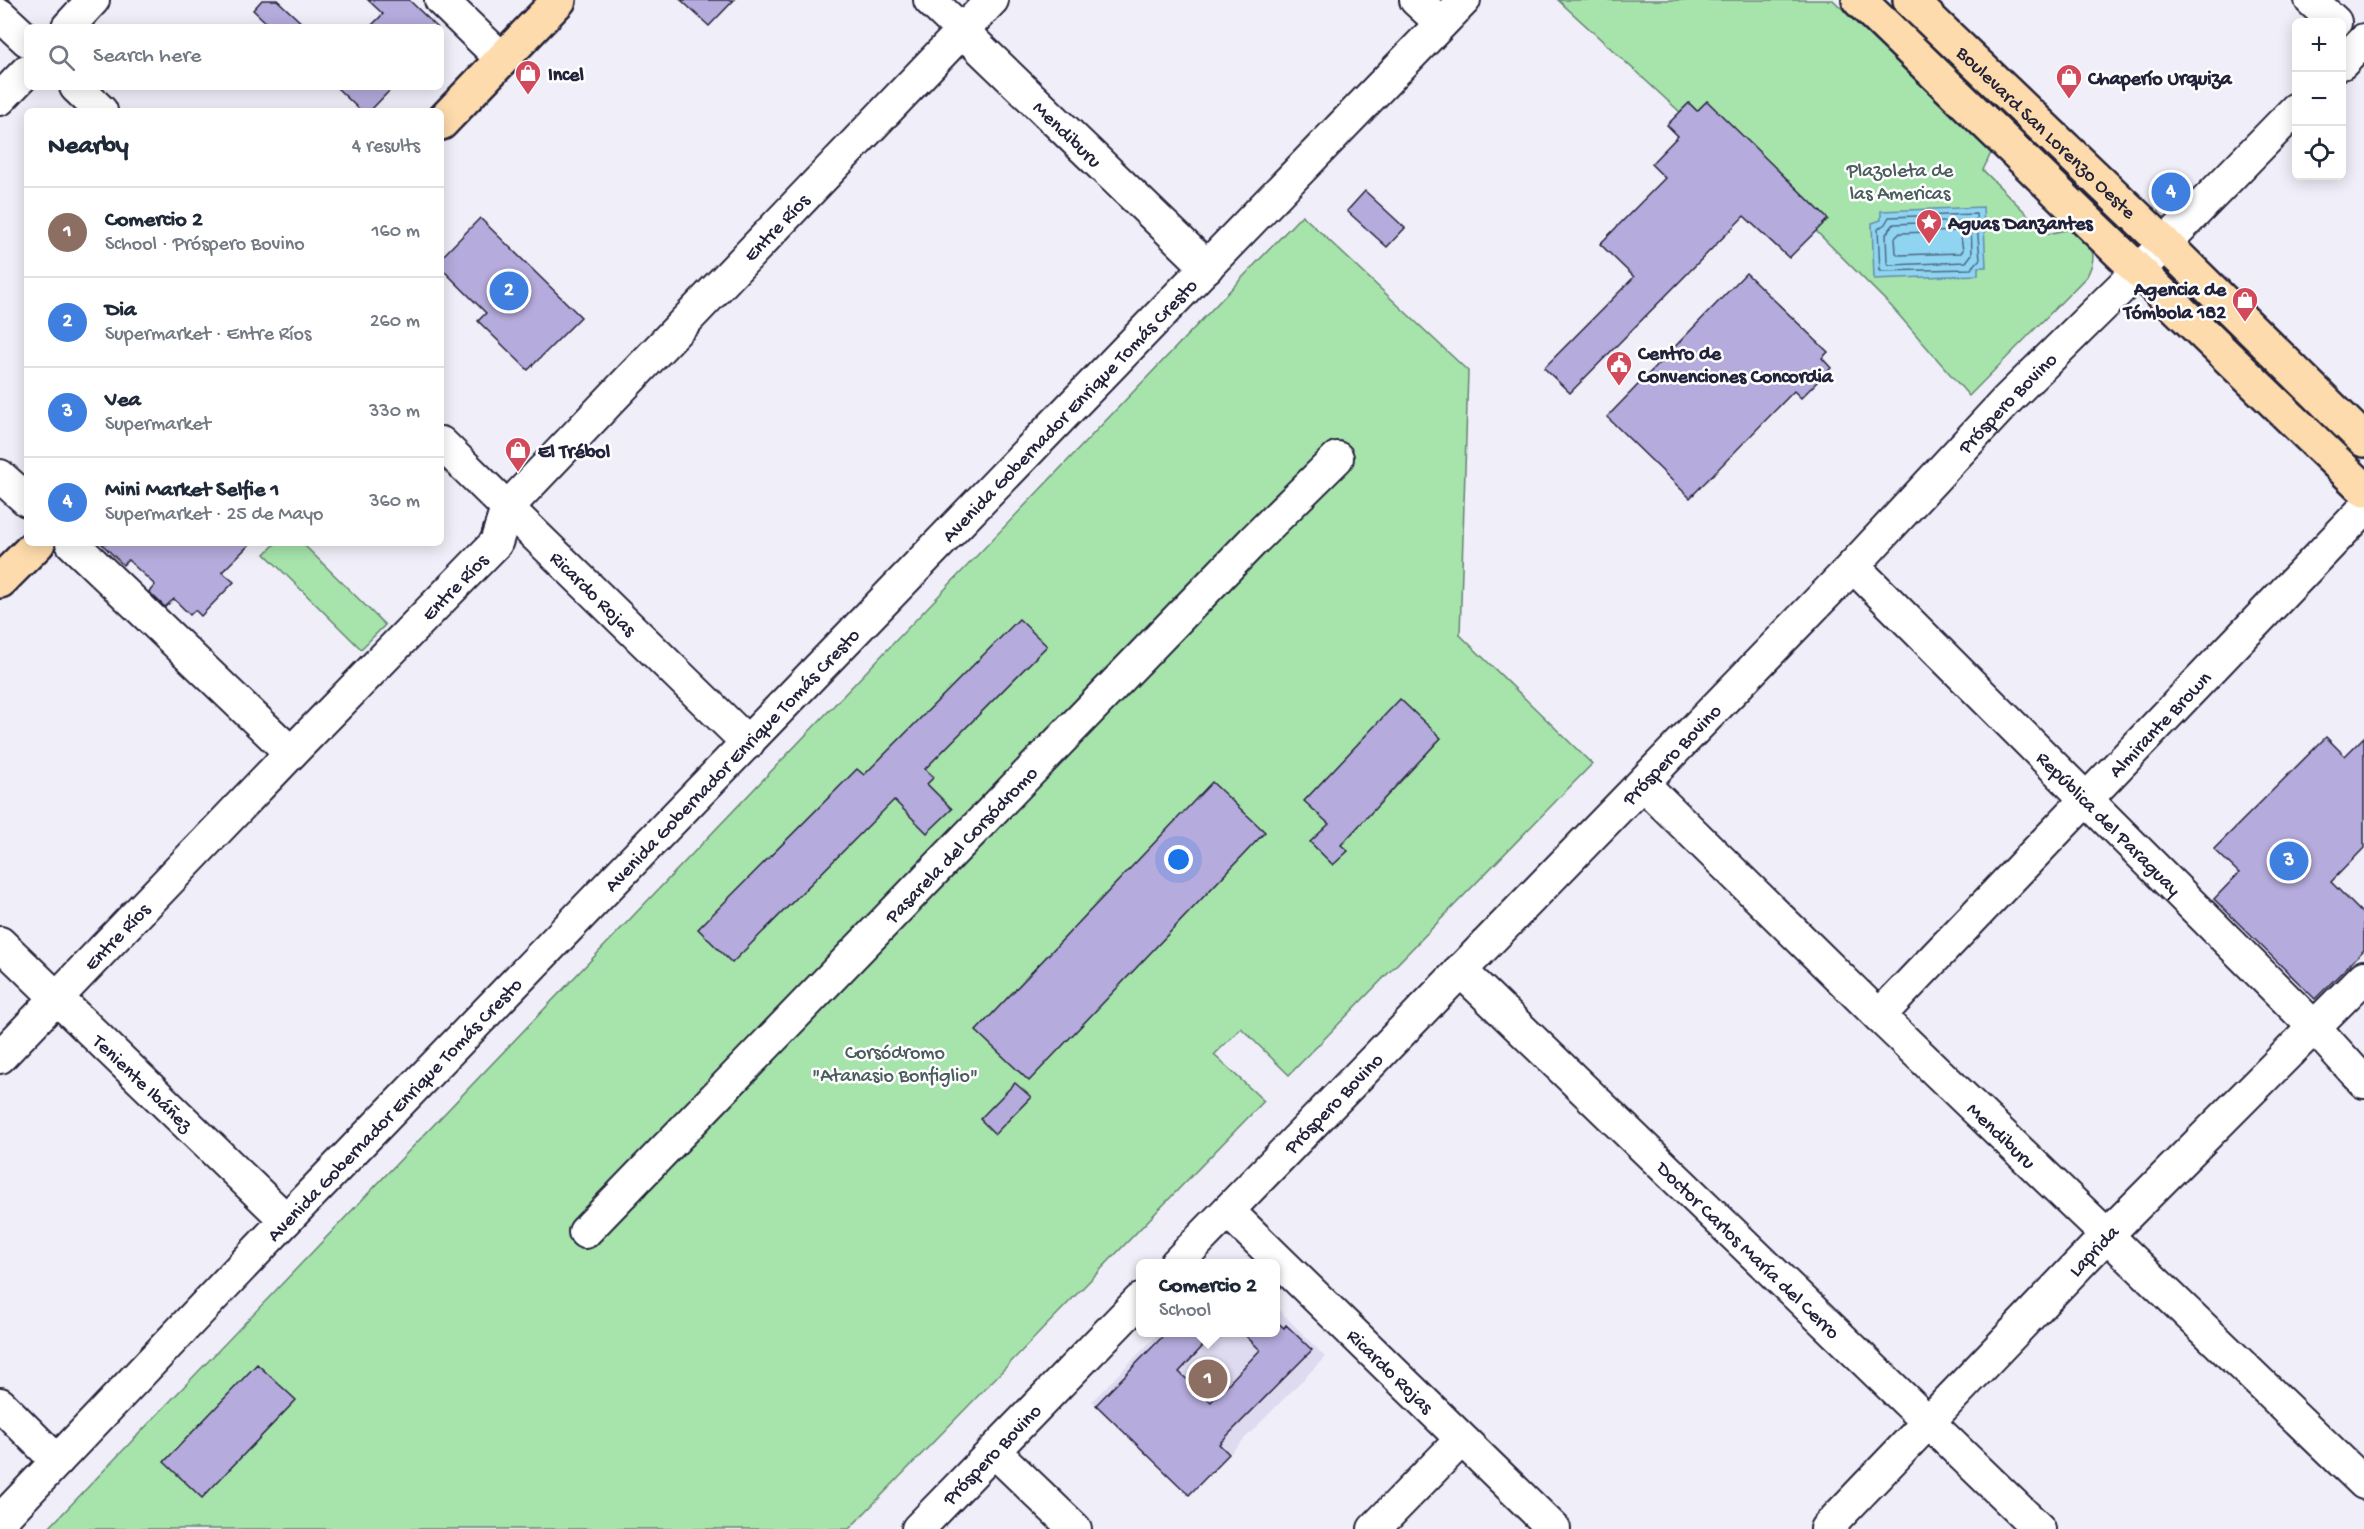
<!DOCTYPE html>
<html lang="en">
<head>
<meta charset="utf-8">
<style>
  :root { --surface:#fff; --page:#f2f2f3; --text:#1f2937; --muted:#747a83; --line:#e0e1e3; --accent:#d1495b }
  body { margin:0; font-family:"Gochi Hand",sans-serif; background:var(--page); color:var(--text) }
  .controls { position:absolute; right:18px; top:18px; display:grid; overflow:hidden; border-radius:9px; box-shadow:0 3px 15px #0003 }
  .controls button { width:54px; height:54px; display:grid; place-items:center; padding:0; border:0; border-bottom:2px solid var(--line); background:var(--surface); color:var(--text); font:30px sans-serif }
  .you { position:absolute; left:1179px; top:860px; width:21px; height:21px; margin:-15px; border:4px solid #fff; border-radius:50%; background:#1a73e8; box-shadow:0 0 0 9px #1a73e833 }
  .badge { display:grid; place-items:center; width:39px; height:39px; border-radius:50%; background:var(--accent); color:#fff; font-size:20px; font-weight:700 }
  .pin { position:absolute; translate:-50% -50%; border:3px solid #fff; box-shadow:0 2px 6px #0006 }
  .popup { position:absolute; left:1136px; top:1259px; width:144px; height:78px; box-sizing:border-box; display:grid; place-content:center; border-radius:9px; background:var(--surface); filter:drop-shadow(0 2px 4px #0005); font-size:20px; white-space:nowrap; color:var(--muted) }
  .popup b { font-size:22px; color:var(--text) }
  .popup::after { content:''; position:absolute; left:50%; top:100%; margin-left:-12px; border:12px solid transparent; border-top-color:var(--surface) }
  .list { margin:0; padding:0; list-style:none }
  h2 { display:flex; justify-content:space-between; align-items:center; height:78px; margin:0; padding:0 24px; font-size:26px }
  h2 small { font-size:20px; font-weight:400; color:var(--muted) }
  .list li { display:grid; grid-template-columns:39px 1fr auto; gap:18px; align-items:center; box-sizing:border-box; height:90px; padding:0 24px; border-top:2px solid var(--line) }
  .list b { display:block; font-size:22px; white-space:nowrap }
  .list p { margin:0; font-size:20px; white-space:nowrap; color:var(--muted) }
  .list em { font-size:20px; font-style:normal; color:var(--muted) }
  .icon { flex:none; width:33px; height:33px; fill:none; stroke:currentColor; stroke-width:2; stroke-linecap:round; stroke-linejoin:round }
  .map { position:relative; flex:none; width:2364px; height:1529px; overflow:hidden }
  .search { position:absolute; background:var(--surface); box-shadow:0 3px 15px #0003; left:24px; top:24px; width:420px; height:66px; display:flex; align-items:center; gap:15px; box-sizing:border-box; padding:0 21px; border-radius:9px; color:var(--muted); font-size:22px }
  .panel { position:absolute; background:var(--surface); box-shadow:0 3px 15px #0003; left:24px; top:108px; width:420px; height:438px; border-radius:9px }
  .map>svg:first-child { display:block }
</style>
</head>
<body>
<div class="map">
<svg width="2364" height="1529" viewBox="0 0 2364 1529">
  <rect width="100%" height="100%" fill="#f0eef8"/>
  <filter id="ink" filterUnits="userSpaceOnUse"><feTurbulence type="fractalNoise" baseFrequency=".0167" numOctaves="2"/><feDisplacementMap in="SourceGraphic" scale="12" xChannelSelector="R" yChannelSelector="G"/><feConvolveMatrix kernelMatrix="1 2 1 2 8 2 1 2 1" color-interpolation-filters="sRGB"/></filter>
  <g filter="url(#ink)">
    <path fill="#dedaf0" d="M 1276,1307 L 1325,1357 L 1189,1495 L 1092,1401 L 1159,1333 L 1276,1332 Z"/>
    <path fill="#a6e4ab" stroke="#648373" stroke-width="1.5" d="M 1558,0 L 1833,0 L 1991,153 L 1983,170 L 2047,234 L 2071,229 C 2091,245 2100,251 2087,276 L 1969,396 L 1891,306 L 1816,231 L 1707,101 L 1697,111 L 1689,103 L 1680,112 Z
      M 1302,215 L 1468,371 L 1460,635 L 1592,764 L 1289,1075 L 1241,1028 L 1214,1055 L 1264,1101 L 849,1529 L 48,1529 Z
      M 276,543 L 302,543 L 385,625 L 361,649 L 265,554 Z"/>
    <path fill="#8fd4f1" stroke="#638da8" stroke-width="1.5" d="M 1983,207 L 1986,267 L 1978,267 L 1978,275 L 1874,279 L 1872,223 L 1881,220 L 1881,211 Z"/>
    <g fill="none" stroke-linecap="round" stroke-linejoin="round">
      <path stroke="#4e6984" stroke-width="1.5" d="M 1976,214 L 1980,259 L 1971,269 L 1880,271 L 1878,229 L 1885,224 L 1889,217 Z
        M 1969,221 L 1971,224 L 1972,254 L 1966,262 L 1890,265 L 1887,263 L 1886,234 L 1894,224 Z
        M 1960,231 L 1963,250 L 1961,253 L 1899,255 L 1896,253 L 1895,238 L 1900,233 Z"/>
    </g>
    <path fill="#b5abdc" stroke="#22223b" stroke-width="1.5" d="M 262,0 L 277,0 L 306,27 L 271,27 L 253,10 Z
      M 368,0 L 409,0 L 437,27 L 370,27 L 383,14 Z
      M 681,0 L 734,0 L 709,26 Z
      M 336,87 L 393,87 L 370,111 L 361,111 Z
      M 1707,101 L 1828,219 L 1789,258 L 1744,216 L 1570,393 L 1544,368 L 1634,277 L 1600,244 L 1665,178 L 1651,164 L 1678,136 L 1667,125 L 1689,103 L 1697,111 Z
      M 1365,191 L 1405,228 L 1387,247 L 1347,211 Z
      M 480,218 L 581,317 L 528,370 L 478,321 L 486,313 L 441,268 L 441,258 Z
      M 1746,273 L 1828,352 L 1822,358 L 1831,368 L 1801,398 L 1794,391 L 1690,498 L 1607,417 Z
      M 101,543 L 251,543 L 222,572 L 234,582 L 201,616 L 195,610 L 190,615 L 174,599 L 165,607 L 149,592 L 155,585 L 128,560 L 123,565 Z
      M 1019,619 L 1047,646 L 925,769 L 934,777 L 927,784 L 952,809 L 927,833 L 894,800 L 732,963 L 698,929 L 857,769 L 864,775 Z
      M 1400,699 L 1441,738 L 1341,845 L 1348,851 L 1333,865 L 1310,842 L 1329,824 L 1304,801 Z
      M 2326,737 L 2345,756 L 2364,737 L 2364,848 L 2331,882 L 2364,915 L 2364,950 L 2315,999 L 2214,899 L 2239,873 L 2214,849 Z
      M 1212,782 L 1265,832 L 1029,1081 L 976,1031 Z
      M 1015,1083 L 1031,1097 L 995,1134 L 980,1119 Z
      M 1275,1320 L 1284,1328 L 1286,1325 L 1312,1350 L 1219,1444 L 1229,1454 L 1189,1495 L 1096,1405 L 1167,1332 L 1216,1332 L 1179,1372 L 1211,1402 L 1260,1350 L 1242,1332 L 1275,1332 Z
      M 257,1364 L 296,1400 L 202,1498 L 164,1462 Z"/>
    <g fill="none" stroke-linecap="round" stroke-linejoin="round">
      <g stroke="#22223b" stroke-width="36">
        <g id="minor">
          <path d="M 441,0 L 502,59"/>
          <path id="s1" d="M 930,0 L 1207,267"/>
          <path d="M 1416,0 L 1441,23"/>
          <path d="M 2311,0 L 2335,22"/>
          <path d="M 0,15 L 27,40"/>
          <path d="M 68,27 L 93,0"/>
          <path d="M 2342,63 L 2364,40"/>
          <path d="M 76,87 L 101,111"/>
          <path d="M 0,99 L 27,71"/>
          <path id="s2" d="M 441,443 L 748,743"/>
          <path d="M 0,476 L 27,500"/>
          <path d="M 72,543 L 291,753"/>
          <path id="s3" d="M 1853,566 L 2314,1027 L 2364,1082"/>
          <path id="s4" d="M 1643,784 L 1879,1016 L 2364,1483"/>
          <path id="s5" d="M 0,943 L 286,1220"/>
          <path id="s6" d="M 1460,970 L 2039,1529"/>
          <path id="s7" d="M 1879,1016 L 2364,509"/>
          <path id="s8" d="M 0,1057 L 291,753 L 496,543 L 507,508 L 992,0"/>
          <path id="s9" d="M 1228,1211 L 1554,1529"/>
          <path id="s10" d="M 585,1232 L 1253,541 L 1337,458"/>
          <path id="s11" d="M 1176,1264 L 1853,566 L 2007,400 L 2139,270 L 2296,109"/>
          <path d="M 0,1404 L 57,1461"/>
          <path d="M 994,1451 L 1075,1529"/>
          <path id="s12" d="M 0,1521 L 286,1220 L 1464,0"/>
          <path id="s13" d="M 918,1529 L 1140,1300"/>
          <path d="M 1374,1529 L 1461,1440"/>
          <path id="s14" d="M 1826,1529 L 2107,1235 L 2364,977"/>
        </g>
      </g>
      <g stroke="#22223b" stroke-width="38">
        <g id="major">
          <path d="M 1859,0 L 2364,489"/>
          <path id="s15" d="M 1910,0 L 2165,244 L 2364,440"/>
          <path d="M 441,123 L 559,0"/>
          <path d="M 0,581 L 38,543"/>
        </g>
      </g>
      <use href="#minor" stroke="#fff" stroke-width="32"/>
      <use href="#major" stroke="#fedbac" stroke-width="33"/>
    </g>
  </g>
  <defs>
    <g id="shop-pin" transform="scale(1.35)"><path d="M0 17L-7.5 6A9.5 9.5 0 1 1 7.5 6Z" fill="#d1495b" stroke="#fff"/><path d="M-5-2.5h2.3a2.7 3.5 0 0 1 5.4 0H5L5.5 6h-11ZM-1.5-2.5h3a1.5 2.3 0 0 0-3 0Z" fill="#fff"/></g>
    <g id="sight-pin" transform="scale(1.35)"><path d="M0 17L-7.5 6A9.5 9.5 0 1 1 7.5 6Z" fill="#d1495b" stroke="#fff"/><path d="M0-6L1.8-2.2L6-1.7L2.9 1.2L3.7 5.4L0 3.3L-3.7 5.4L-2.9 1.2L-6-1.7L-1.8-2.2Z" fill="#fff"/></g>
    <g id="civic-pin" transform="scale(1.35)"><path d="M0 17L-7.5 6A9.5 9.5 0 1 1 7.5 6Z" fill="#d1495b" stroke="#fff"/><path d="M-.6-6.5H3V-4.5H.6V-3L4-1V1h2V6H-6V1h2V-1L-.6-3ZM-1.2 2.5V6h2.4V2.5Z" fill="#fff"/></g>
  </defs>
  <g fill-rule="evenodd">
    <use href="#shop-pin" x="528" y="73"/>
    <use href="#shop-pin" x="2069" y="77"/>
    <use href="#sight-pin" x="1929" y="222"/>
    <use href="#shop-pin" x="2245" y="300"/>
    <use href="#civic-pin" x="1619" y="364"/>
    <use href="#shop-pin" x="518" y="450"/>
  </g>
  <g text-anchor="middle" stroke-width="5" stroke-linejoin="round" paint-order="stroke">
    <g font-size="20" font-weight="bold" fill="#22223b" stroke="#fff" text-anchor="start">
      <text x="548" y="80">Incel</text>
      <text x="2088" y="84">Chaperío Urquiza</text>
      <text x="1948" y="229">Aguas Danzantes</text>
      <text x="2226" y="295" text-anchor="end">Agencia de<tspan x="2226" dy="23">Tómbola 182</tspan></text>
      <text x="1638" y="359">Centro de<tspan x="1638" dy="23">Convenciones Concordia</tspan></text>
      <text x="538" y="457">El Trébol</text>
    </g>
    <g font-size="20" fill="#22223b" stroke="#fff">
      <text dy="7" stroke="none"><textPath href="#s15" startOffset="190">Boulevard San Lorenzo Oeste</textPath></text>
      <text dy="7" stroke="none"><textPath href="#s1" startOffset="192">Mendiburu</textPath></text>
      <text dy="7" stroke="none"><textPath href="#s8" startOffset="1140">Entre Ríos</textPath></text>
      <text dy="7" stroke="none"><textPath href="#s11" startOffset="1197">Próspero Bovino</textPath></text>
      <text dy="7" stroke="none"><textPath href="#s12" startOffset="1542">Avenida Gobernador Enrique Tomás Cresto</textPath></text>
      <text dy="7" stroke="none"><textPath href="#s8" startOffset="654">Entre Ríos</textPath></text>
      <text dy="7" stroke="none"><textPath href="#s2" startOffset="214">Ricardo Rojas</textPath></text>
      <text dy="7" stroke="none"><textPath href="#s7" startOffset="405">Almirante Brown</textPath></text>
      <text dy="7" stroke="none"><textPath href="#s11" startOffset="711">Próspero Bovino</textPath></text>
      <text dy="7" stroke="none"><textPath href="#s12" startOffset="1056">Avenida Gobernador Enrique Tomás Cresto</textPath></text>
      <text dy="7" stroke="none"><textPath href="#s3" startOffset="363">República del Paraguay</textPath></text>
      <text dy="7" stroke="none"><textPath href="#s10" startOffset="540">Pasarela del Corsódromo</textPath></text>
      <text dy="7" stroke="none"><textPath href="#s8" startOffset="168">Entre Ríos</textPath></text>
      <text dy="7" stroke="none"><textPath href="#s5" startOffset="200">Teniente Ibáñez</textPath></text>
      <text dy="7" stroke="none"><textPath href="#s11" startOffset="225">Próspero Bovino</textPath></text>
      <text dy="7" stroke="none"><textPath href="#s12" startOffset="570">Avenida Gobernador Enrique Tomás Cresto</textPath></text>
      <text dy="7" stroke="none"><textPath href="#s4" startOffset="502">Mendiburu</textPath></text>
      <text dy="7" stroke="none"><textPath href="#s6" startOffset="402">Doctor Carlos María del Cerro</textPath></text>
      <text dy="7" stroke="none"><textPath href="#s14" startOffset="386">Laprida</textPath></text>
      <text dy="7" stroke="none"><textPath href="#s9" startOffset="228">Ricardo Rojas</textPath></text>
      <text dy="7" stroke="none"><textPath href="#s13" startOffset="105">Próspero Bovino</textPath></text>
    </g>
    <g font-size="20" fill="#4a5c5d" stroke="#fff">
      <text x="1900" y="176">Plazoleta de<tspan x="1900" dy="23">las Americas</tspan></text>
      <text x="895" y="1058">Corsódromo<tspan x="895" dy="23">"Atanasio Bonfiglio"</tspan></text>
    </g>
  </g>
</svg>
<div class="controls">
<button>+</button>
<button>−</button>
<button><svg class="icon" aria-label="locate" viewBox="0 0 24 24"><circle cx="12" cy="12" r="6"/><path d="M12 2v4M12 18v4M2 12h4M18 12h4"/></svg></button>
</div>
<div class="you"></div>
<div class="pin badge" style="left:1208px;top:1379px;background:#8d6e63">1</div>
<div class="popup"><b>Comercio 2</b>School</div>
<div class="pin badge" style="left:509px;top:291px;background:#3f7fe0">2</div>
<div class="pin badge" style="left:2289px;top:861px;background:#3f7fe0">3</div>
<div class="pin badge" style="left:2171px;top:192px;background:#3f7fe0">4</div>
<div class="search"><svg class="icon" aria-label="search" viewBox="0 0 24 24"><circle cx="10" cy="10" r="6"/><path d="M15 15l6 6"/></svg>Search here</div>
<section class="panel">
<h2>Nearby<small>4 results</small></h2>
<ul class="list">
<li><span class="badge" style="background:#8d6e63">1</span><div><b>Comercio 2</b><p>School · Próspero Bovino</p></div><em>160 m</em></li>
<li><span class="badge" style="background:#3f7fe0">2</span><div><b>Dia</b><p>Supermarket · Entre Ríos</p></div><em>260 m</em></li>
<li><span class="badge" style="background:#3f7fe0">3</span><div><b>Vea</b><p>Supermarket</p></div><em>330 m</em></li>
<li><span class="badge" style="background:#3f7fe0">4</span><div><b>Mini Market Selfie 1</b><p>Supermarket · 25 de Mayo</p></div><em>360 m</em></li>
</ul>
</section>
</div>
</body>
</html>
